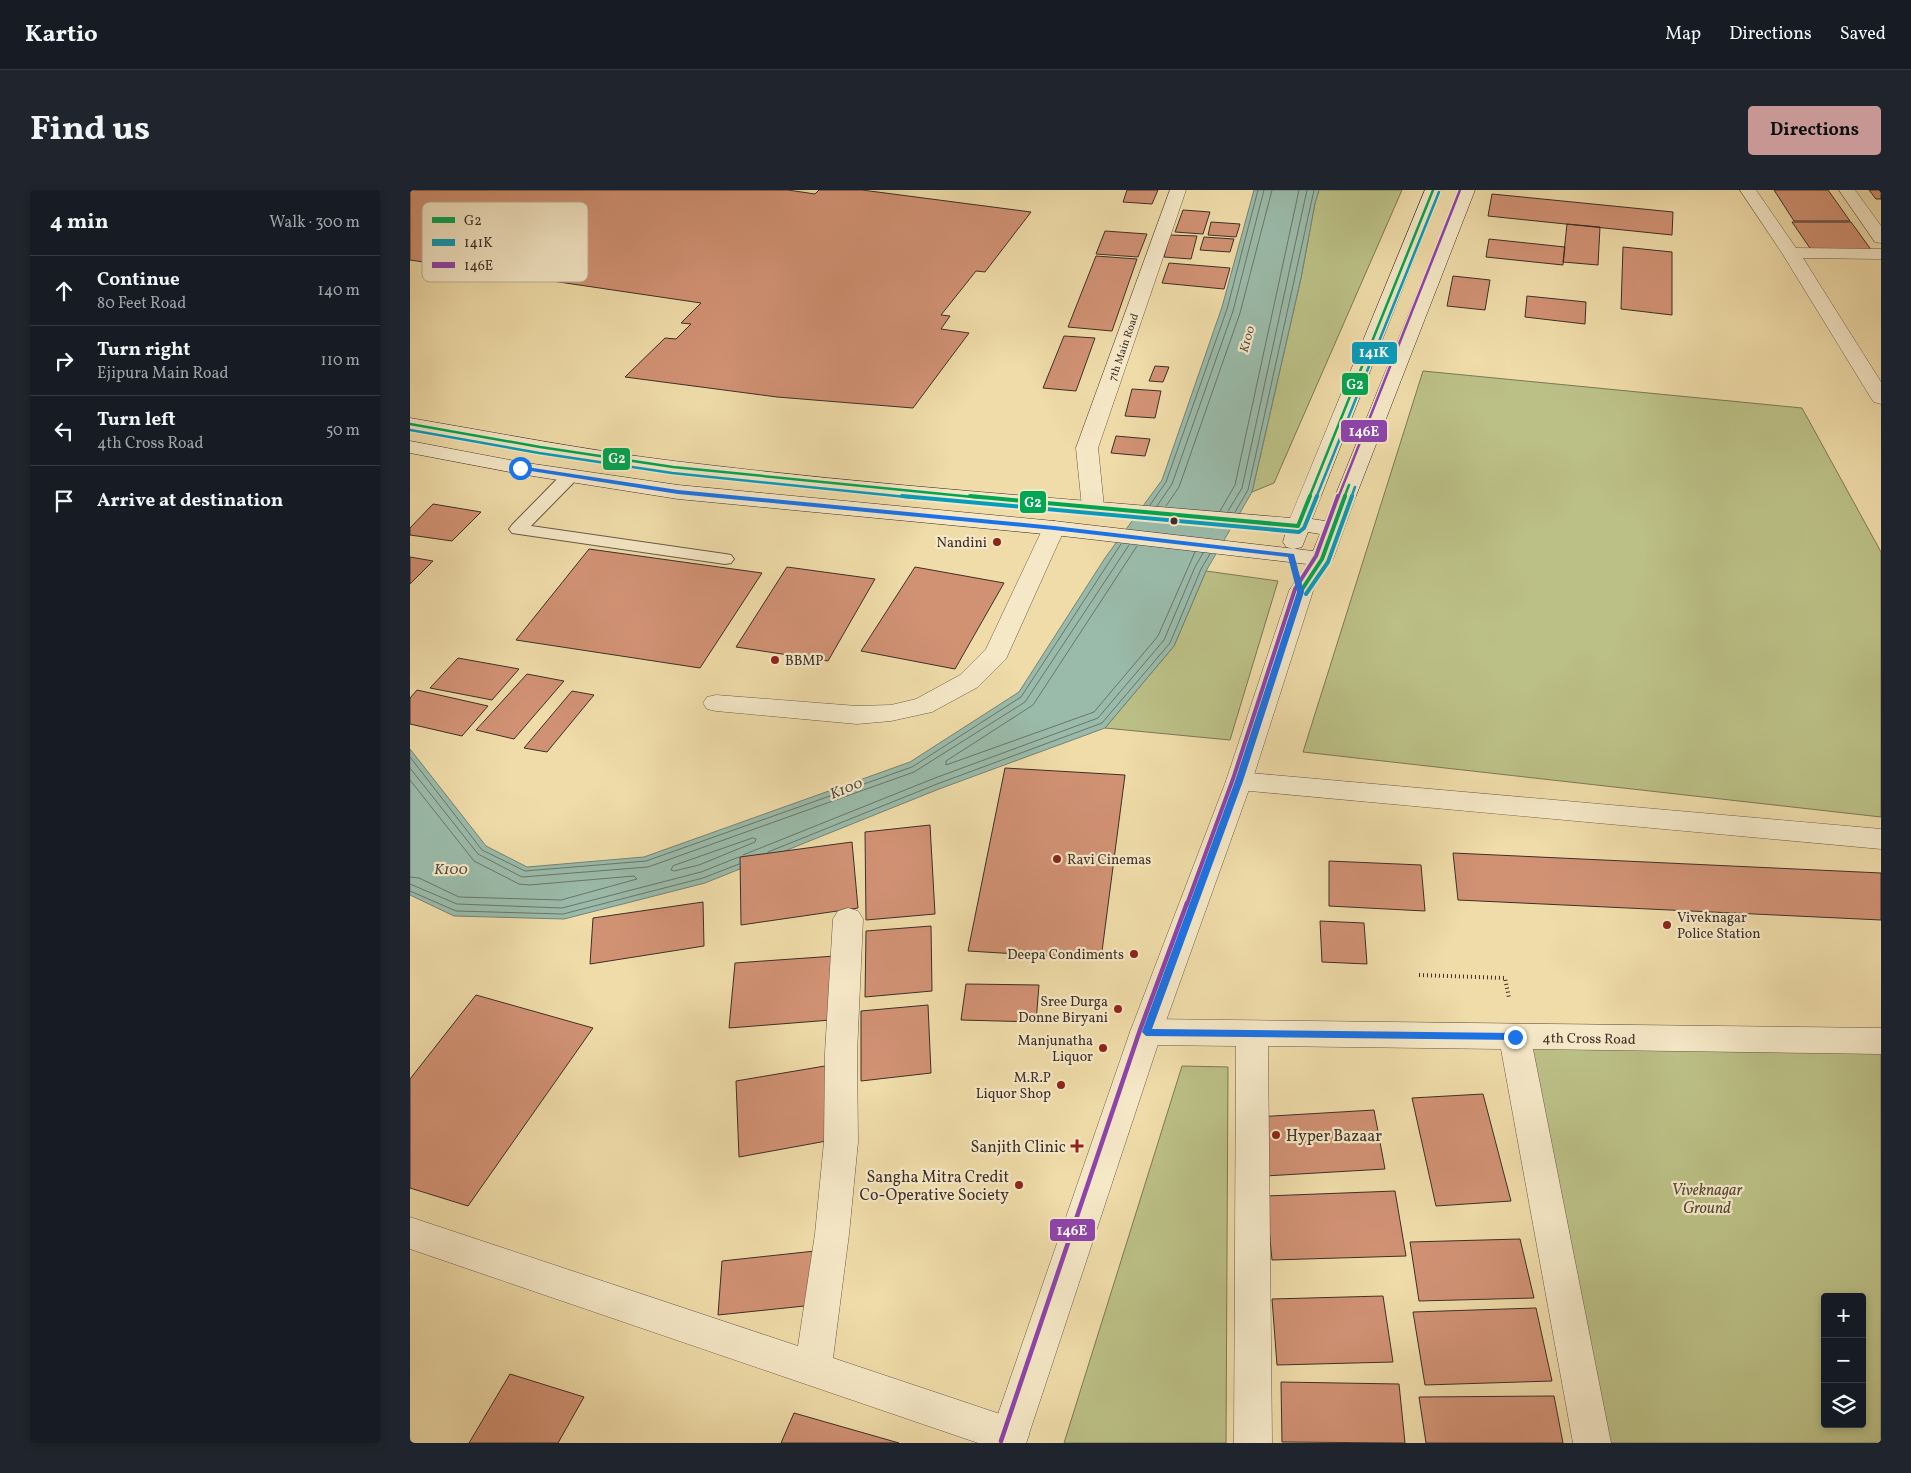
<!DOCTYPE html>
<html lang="en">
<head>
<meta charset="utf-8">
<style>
  :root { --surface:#171b24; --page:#20242c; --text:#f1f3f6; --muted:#9ea1a6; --line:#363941; --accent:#c59692 }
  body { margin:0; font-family:Vollkorn,serif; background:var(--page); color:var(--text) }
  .controls { position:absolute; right:15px; bottom:15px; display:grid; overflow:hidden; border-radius:5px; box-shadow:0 2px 8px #0003 }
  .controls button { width:45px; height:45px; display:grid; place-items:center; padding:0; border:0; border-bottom:1px solid var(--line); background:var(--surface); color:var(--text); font:25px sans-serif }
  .stop { position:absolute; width:15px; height:15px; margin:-11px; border:4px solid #1a73e8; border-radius:50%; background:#fff }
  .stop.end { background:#1a73e8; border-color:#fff; box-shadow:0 1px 5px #0008 }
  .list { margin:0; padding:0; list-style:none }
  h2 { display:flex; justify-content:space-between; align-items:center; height:65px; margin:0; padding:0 20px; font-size:21px }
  h2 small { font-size:16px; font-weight:400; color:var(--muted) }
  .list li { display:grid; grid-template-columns:32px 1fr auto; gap:15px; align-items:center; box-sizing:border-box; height:70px; padding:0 20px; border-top:1px solid var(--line) }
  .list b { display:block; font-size:19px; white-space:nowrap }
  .list p { margin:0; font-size:16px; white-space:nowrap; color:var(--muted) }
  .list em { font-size:16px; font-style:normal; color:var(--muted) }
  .icon { flex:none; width:28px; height:28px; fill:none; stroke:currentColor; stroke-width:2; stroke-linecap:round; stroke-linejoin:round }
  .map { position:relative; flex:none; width:1471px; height:1253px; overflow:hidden; border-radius:5px }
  header { display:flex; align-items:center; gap:30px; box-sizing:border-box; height:70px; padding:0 25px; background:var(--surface); border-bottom:1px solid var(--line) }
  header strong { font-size:24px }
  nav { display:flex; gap:28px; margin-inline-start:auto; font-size:18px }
  .intro { display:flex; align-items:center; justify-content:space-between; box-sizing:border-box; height:120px; padding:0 30px }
  h1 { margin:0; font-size:35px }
  .button { padding:12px 22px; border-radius:5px; background:var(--accent); color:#111; font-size:18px; font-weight:700 }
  main { display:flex; gap:30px; padding:0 30px }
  aside { flex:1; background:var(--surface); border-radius:5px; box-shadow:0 2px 8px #0003 }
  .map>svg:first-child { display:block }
</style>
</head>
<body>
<header>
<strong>Kartio</strong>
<nav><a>Map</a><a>Directions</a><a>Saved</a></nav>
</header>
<div class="intro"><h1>Find us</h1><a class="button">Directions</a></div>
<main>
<aside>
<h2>4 min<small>Walk · 300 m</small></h2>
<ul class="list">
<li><svg class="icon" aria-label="ahead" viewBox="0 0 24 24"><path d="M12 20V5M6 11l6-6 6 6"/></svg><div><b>Continue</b><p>80 Feet Road</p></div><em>140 m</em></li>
<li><svg class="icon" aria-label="right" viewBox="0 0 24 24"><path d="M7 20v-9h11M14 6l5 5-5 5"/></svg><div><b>Turn right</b><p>Ejipura Main Road</p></div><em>110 m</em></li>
<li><svg class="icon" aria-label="left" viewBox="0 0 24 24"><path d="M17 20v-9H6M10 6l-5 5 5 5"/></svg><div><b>Turn left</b><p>4th Cross Road</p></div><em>50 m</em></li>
<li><svg class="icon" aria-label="arrive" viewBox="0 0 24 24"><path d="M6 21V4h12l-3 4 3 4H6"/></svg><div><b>Arrive at destination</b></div></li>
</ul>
</aside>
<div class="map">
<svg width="1471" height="1253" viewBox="0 0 1471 1253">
  <rect width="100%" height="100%" fill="#efdca9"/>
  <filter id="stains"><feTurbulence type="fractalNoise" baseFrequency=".004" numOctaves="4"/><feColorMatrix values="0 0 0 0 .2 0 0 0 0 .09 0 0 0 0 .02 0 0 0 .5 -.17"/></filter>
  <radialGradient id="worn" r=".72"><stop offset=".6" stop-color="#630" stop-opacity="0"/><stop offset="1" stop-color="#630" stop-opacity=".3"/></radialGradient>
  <path fill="#bbc086" stroke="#7c7857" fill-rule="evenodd" d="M 909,0 L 992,0 L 864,293 L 842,302 L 891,88 L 905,13 Z
    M 1013,181 L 1392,218 L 1471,362 L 1471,627 L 893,562 Z
    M 796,381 L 868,391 L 820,550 L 695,538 L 764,456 Z
    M 1105,847 L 1471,859 L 1471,1253 L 1191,1253 ZM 1415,1107 L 1452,1107 L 1452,1234 L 1415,1234 Z
    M 772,876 L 818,877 L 816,1253 L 654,1253 Z"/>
  <path fill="#9abbaa" stroke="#758376" d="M 844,0 L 909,0 L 905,13 L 891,88 L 842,302 L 796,381 L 764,456 L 695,538 L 529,599 L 295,693 L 154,729 L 44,726 L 0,705 L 0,559 L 76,656 L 117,677 L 234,667 L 500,572 L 609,502 L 695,368 L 752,290 L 812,117 Z"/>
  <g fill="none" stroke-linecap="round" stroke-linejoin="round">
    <path stroke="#6c7569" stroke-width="1" d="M 740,315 L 756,292 L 817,119 L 848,0
      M 747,316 L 762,294 L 823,121 L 854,0
      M 756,316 L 769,297 L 830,123 L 862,0
      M 810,321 L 825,295 L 889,0
      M 818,321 L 832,298 L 897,0
      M 825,322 L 838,300 L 904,0
      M 727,356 L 623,515 L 536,571 L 536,575 L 684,522 L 748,446 L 785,362
      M 0,567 L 72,660 L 115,681 L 236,671 L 502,577 L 611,507 L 711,354
      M 0,578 L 68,664 L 112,687 L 238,677 L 504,582 L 615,512 L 719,355
      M 0,590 L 64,671 L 109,694 L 119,695 L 224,686 L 227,689 L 151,710 L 49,707 L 9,688 L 0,687
      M 343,648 L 346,649 L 345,652 L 289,675 L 264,681 L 261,680 L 263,676 Z
      M 358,662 L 527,594 L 692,533 L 760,453 L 791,379 L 800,364
      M 333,665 L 525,588 L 688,528 L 754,450 L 785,377 L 793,363
      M 0,694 L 47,714 L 152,718 L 291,682 L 329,667
      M 0,701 L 46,721 L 153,724 L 293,688 L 329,674"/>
  </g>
  <path fill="#d19274" stroke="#3e2f28" d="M 0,0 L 378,0 L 405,4 L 409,0 L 452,0 L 621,22 L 575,82 L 566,81 L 531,125 L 540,126 L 531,139 L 559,143 L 503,218 L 367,207 L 215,187 L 255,148 L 266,149 L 281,134 L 271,133 L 291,113 L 0,70 Z
    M 717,0 L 748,0 L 742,14 L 713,12 Z
    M 1364,0 L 1418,0 L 1440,31 L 1384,31 Z
    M 1459,0 L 1471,0 L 1471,9 L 1466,9 Z
    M 1082,4 L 1263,22 L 1262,45 L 1078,26 Z
    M 773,20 L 800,22 L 793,44 L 765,42 Z
    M 801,32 L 830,34 L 826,47 L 798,45 Z
    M 1382,32 L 1441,32 L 1462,61 L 1402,61 Z
    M 1157,34 L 1190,37 L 1188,75 L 1153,72 Z
    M 695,41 L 737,44 L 728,67 L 686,64 Z
    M 760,45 L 787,46 L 781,69 L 754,67 Z
    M 794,47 L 824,49 L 820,62 L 790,60 Z
    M 1079,49 L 1155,57 L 1153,75 L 1076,67 Z
    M 1213,57 L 1262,62 L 1262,125 L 1211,119 Z
    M 686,66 L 727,69 L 702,141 L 658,137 Z
    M 759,73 L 820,78 L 814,99 L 752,93 Z
    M 1043,86 L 1080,90 L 1075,120 L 1037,116 Z
    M 1117,106 L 1176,112 L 1175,134 L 1115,127 Z
    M 654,146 L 685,148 L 666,201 L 633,198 Z
    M 745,176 L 759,177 L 753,192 L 739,191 Z
    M 722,199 L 751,201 L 745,228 L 715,226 Z
    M 706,246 L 740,249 L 735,266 L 701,263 Z
    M 23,314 L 71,322 L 42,351 L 0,345 L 0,338 Z
    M 179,359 L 352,383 L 290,478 L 106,450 Z
    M 0,367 L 23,371 L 0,394 Z
    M 377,377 L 465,389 L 418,471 L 326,457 Z
    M 505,377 L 594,393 L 545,479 L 451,461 Z
    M 48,468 L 109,479 L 82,510 L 20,498 Z
    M 117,484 L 154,491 L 104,549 L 66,540 Z
    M 7,500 L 78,516 L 52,546 L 0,534 L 0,508 Z
    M 162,501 L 184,505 L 137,562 L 114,558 Z
    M 595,578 L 715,585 L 691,769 L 558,761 Z
    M 520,635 L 525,724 L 456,730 L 455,642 Z
    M 442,652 L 448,718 L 331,735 L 330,667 Z
    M 1043,663 L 1471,683 L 1471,730 L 1048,710 Z
    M 919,671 L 1011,675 L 1015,721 L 919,716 Z
    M 293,712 L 294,756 L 180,774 L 183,728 Z
    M 910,731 L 954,733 L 957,774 L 912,772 Z
    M 521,736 L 522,801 L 455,807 L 456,741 Z
    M 425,766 L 421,830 L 319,838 L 325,773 Z
    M 556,794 L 629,795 L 626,832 L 551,830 Z
    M 66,805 L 183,838 L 58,1016 L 0,998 L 0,889 Z
    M 518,815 L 521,883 L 451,891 L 451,821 Z
    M 415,876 L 422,950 L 329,967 L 326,891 Z
    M 1073,904 L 1101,1011 L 1026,1016 L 1002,908 Z
    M 964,920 L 975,979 L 855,986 L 846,927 Z
    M 985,1001 L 996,1066 L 862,1070 L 856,1006 Z
    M 1110,1049 L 1124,1108 L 1009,1111 L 1000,1052 Z
    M 405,1061 L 404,1115 L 308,1125 L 312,1071 Z
    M 973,1106 L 983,1172 L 867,1175 L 862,1109 Z
    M 1126,1118 L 1142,1191 L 1015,1195 L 1003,1122 Z
    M 100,1184 L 174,1207 L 148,1253 L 59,1253 Z
    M 871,1192 L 989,1194 L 995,1253 L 872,1252 Z
    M 1144,1206 L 1153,1253 L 1016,1253 L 1009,1207 Z
    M 384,1223 L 489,1253 L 371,1253 Z"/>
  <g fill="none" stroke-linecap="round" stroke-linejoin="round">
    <g stroke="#6a5a48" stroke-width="2">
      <path id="service" d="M 161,280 L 167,281 L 169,285 L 167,289 L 121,336 L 315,364 L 321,365 L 324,369 L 321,373 L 315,374 L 102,343 L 99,339 L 102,335 L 155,281 Z"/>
    </g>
    <g stroke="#6a5a48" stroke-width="1">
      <path id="minor" d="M 760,0 L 776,0 L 688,258 L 694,317 L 691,322 L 683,324 L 675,322 L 672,317 L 666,258 Z
        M 1330,0 L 1346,0 L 1386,58 L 1471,59 L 1471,69 L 1393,68 L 1471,192 L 1471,214 L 1464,212 L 1461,208 L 1372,63 Z
        M 1429,0 L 1445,0 L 1471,36 L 1471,53 L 1465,52 Z
        M 644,331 L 652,333 L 655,338 L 596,469 L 568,497 L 522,522 L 481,531 L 447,534 L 306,521 L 297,519 L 293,513 L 297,507 L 306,505 L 447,516 L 481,515 L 506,509 L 550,485 L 576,459 L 633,338 L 636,333 Z
        M 829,582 L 1471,639 L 1471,659 L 829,600 L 819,598 L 816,591 L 819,584 Z
        M 438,718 L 448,721 L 453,729 L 447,863 L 448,952 L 439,1044 L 423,1168 L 614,1232 L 619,1245 L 616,1253 L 568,1253 L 0,1059 L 0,1027 L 388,1156 L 405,1044 L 414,952 L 415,863 L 423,729 L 428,721 Z
        M 736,829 L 1471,838 L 1471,864 L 1123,859 L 1201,1253 L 1163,1253 L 1091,859 L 858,856 L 862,1253 L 824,1253 L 826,856 L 736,855 L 725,851 L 720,842 L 725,833 Z"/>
    </g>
    <g stroke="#6a5a48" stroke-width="1">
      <path id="tertiary" d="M 891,394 L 899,396 L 903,401 L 842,591 L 752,842 L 616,1253 L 578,1253 L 720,842 L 816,591 L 879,401 L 883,396 Z"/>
    </g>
    <g stroke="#3e2f28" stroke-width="1">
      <path id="secondary" d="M 1015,0 L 1031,0 L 902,329 L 915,331 L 1049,0 L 1065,0 L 944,311 L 923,369 L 899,406 L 891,408 L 883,406 L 879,401 L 897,374 L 644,345 L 268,309 L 110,284 L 0,263 L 0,251 L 110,272 L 268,295 L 644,331 L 903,361 L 910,344 L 898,342 L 892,357 L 884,359 L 876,357 L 873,352 L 876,341 L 434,302 L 263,283 L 130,263 L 0,240 L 0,228 C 88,243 175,260 264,271 C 468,296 675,310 880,328 Z"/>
    </g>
    <path stroke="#3e2f28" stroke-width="4" stroke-dasharray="1 3" stroke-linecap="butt" d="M 1009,785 L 1095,788 L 1099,808"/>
    <use href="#service" fill="#f5e8c7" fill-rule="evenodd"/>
    <use href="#minor" fill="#f5e8c7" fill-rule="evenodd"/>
    <use href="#tertiary" fill="#f5e8c7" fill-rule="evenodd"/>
    <use href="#secondary" fill="#f5e8c7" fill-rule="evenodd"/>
    <g stroke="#f5e8c7" stroke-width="5">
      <path id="bus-1-far1" d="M 0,234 L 130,257 L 263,277 L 573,308
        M 899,308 L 1023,0
        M 934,308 L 939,295"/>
    </g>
    <g stroke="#f5e8c7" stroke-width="8">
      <path id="bus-1" d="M 560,306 L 888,336 L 900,306
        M 891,401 L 912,369 L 935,306"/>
    </g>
    <g stroke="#f5e8c7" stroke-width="5">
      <path id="bus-2-far1" d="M 0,240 L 129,263 L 262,283 L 506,308
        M 906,308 L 1029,2
        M 941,308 L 945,297"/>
    </g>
    <g stroke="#f5e8c7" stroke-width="8">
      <path id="bus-2" d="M 492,306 L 889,342 L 894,338 L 907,306
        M 896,404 L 918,372 L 942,306"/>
    </g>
    <g stroke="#f5e8c7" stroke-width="5">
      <path id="bus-3-far2" d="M 928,308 L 1050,0"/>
    </g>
    <g stroke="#f5e8c7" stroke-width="8">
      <path id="bus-3-far1" d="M 777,714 L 823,589 L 885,399 L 906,366 L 928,306"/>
    </g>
    <g stroke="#f5e8c7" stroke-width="8">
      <path id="bus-3" d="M 591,1251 L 730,840 L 777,713"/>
    </g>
    <use href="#bus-1-far1" stroke="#00a651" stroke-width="2.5"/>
    <use href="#bus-1" stroke="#00a651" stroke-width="4"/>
    <use href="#bus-2-far1" stroke="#069dbd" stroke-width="2.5"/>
    <use href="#bus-2" stroke="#069dbd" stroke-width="4"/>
    <use href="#bus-3-far2" stroke="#8e44ad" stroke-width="2.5"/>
    <use href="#bus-3-far1" stroke="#8e44ad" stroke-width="4"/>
    <use href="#bus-3" stroke="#8e44ad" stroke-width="4.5"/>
  </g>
  <path fill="#1a73e8" d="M 110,276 L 268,300 L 644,336 L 884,364 L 894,402 L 833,591 L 742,839 L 1105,843 L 1109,844 L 1109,850 L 736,846 L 732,842 L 825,591 L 887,402 L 878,367 L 644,340 L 268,304 L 108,279 L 108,276 Z"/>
  <circle fill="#3e2f28" stroke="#f5e8c7" stroke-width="2" cx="764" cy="331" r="4.5"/>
  <g fill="#8f2418" stroke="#f5e8c7" stroke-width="2">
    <circle cx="587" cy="352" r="5"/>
    <circle cx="365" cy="470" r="5"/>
    <circle cx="647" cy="669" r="5"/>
    <circle cx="1257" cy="735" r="5"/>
    <circle cx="724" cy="764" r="5"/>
    <circle cx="708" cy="819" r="5"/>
    <circle cx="693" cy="858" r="5"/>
    <circle cx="651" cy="895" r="5"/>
    <circle cx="866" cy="945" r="5"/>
    <path d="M664.5 948.5h5v5h5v5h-5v5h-5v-5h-5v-5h5z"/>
    <circle cx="609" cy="995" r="5"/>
  </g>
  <g text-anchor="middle" stroke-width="4.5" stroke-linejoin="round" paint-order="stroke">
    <g font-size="11" fill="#3e2f28" stroke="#f5e8c7">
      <text transform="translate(713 157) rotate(-71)" y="4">7th Main Road</text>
    </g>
    <g font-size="12" font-style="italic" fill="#504b42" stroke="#f5e8c7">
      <text transform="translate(837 149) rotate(-75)" y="4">K100</text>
    </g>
    <g font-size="14" fill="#3e2f28" stroke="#f5e8c7" text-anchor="end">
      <text x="577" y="357">Nandini</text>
      <text x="375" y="475" text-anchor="start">BBMP</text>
      <text x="657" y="674" text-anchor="start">Ravi Cinemas</text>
      <text x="1267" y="732" text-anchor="start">Viveknagar<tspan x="1267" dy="16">Police Station</tspan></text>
      <text x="714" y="769">Deepa Condiments</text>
      <text x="698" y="816">Sree Durga<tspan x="698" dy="16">Donne Biryani</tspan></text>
      <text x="683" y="855">Manjunatha<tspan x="683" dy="16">Liquor</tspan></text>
      <text x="641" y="892">M.R.P<tspan x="641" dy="16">Liquor Shop</tspan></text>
    </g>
    <g font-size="14" fill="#3e2f28" stroke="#f5e8c7">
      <text transform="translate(1179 848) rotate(1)" y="5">4th Cross Road</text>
    </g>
    <g font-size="15" font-style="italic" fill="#504b42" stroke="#f5e8c7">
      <text transform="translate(436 598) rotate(-22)" y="5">K100</text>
      <text x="41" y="684">K100</text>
    </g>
    <g font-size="16" fill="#3e2f28" stroke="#f5e8c7" text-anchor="end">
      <text x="876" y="951" text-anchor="start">Hyper Bazaar</text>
      <text x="656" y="962">Sanjith Clinic</text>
      <text x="599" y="992">Sangha Mitra Credit<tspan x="599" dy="18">Co-Operative Society</tspan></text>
    </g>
    <g font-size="16" font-style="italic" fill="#574c3b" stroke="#f5e8c7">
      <text x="1297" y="1005">Viveknagar<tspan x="1297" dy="18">Ground</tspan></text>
    </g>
  </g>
  <rect x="12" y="12" width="166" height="80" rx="8" fill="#f5e8c7" stroke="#beb097" stroke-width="1"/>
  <rect x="22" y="27" width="23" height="6" fill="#00a651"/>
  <rect x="22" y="49" width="23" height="7" fill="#069dbd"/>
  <rect x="22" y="72" width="23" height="6" fill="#8e44ad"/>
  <g font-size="14" fill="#3e2f28">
    <text x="54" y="35">G2</text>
    <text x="54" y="57">141K</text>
    <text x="54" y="80">146E</text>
  </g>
  <g stroke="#f5e8c7" stroke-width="2">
    <rect x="941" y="151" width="47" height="24" rx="5" fill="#069dbd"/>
    <rect x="931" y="182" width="28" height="24" rx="5" fill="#00a651"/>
    <rect x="930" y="229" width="48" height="24" rx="5" fill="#8e44ad"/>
    <rect x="192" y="257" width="29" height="24" rx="5" fill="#00a651"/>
    <rect x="609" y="300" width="28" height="24" rx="5" fill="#00a651"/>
    <rect x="639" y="1028" width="47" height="24" rx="5" fill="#8e44ad"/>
  </g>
  <g font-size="14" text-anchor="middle" font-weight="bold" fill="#fff">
    <text x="964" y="167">141K</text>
    <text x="945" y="199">G2</text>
    <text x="954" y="246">146E</text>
    <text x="207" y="273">G2</text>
    <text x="623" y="317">G2</text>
    <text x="662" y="1045">146E</text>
  </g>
  <rect width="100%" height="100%" filter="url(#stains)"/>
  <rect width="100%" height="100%" fill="url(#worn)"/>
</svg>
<div class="controls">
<button>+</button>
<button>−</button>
<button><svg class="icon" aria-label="layers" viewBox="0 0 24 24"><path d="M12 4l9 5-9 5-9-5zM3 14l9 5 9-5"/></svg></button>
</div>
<div class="stop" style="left:110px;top:278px"></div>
<div class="stop end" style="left:1105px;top:847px"></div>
</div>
</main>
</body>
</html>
